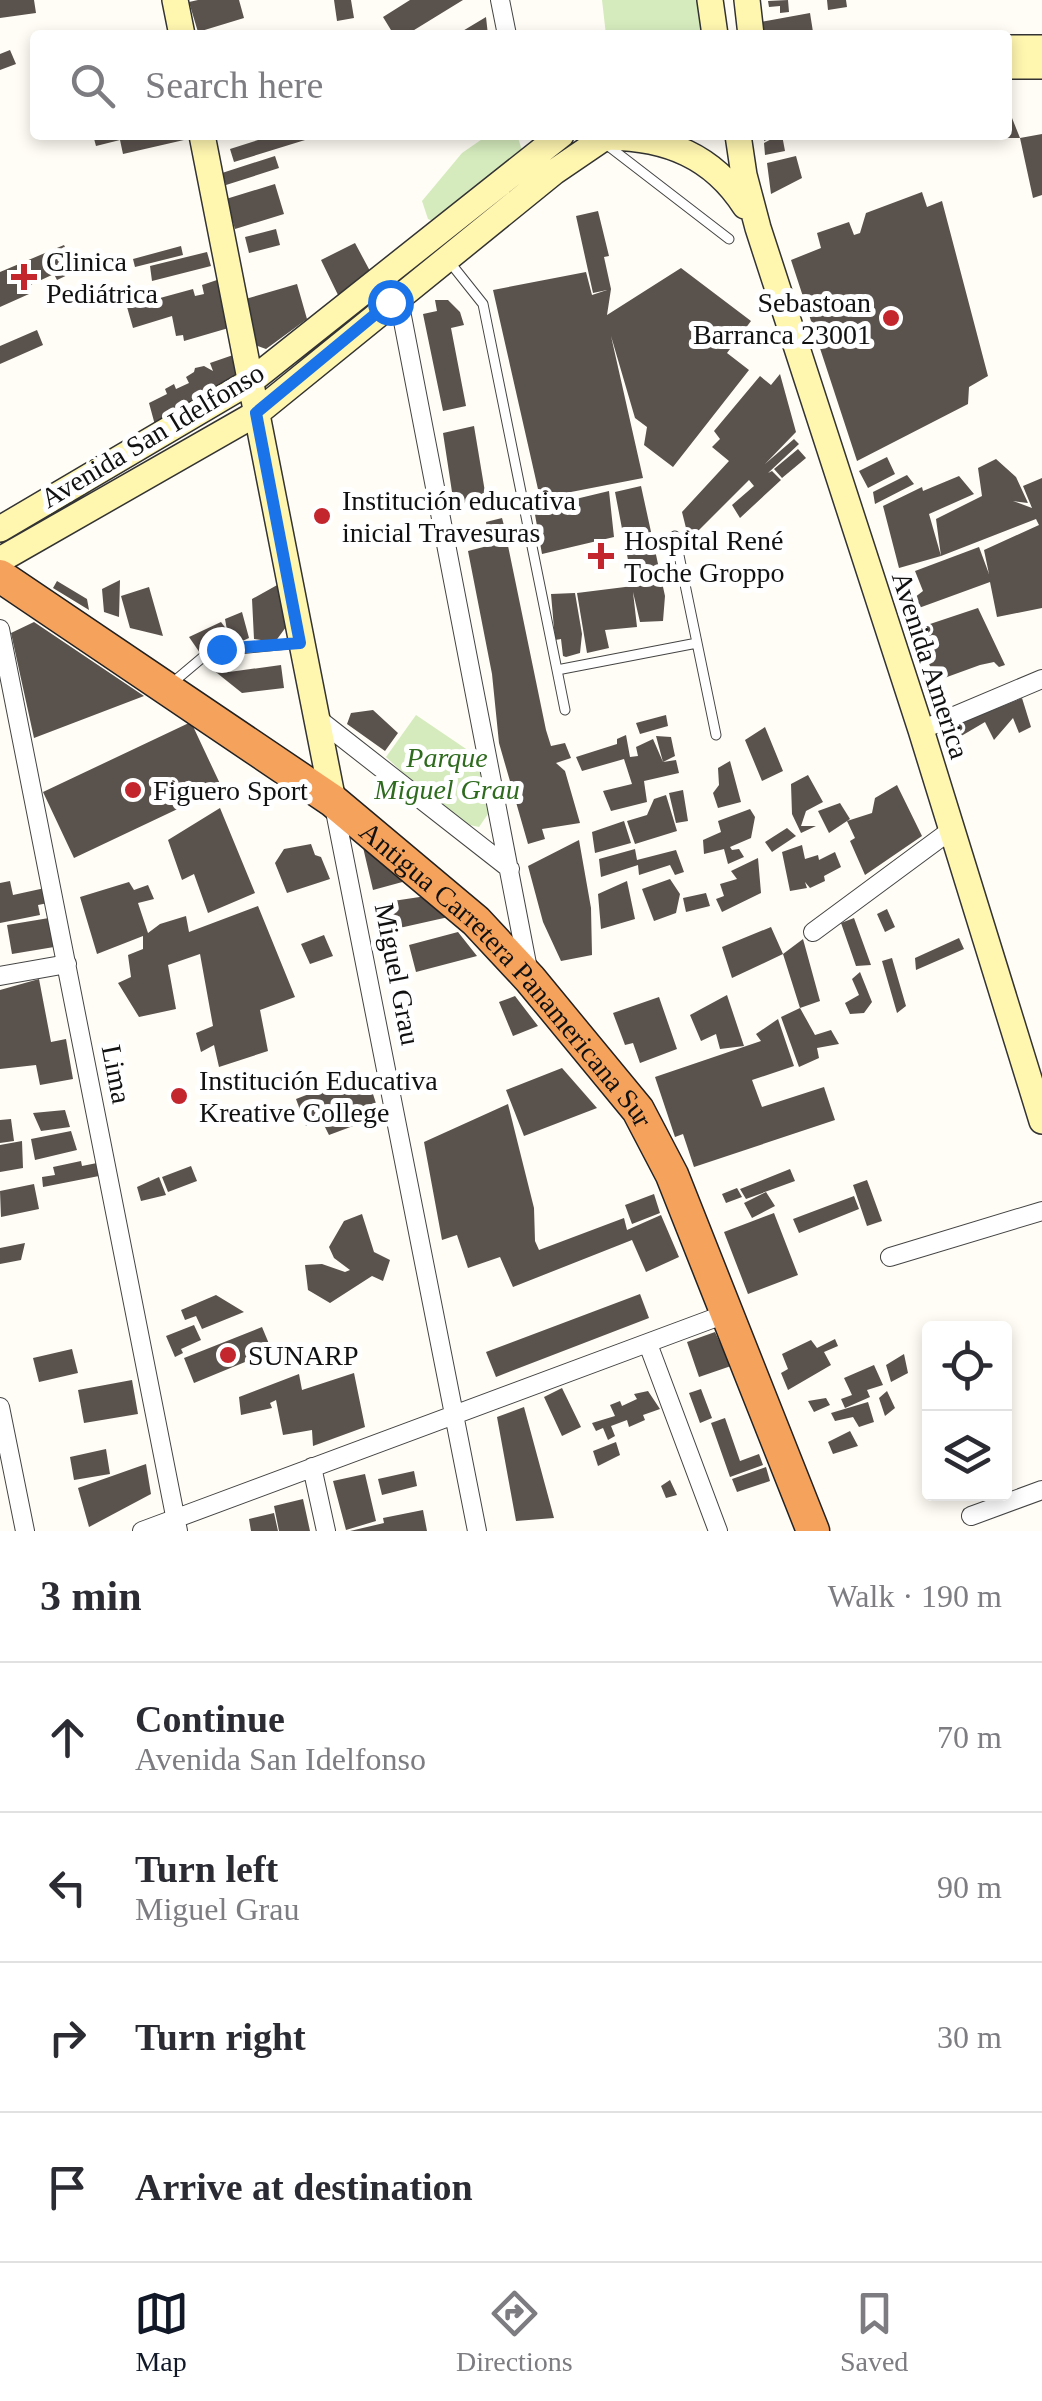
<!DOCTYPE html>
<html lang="en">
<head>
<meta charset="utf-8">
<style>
  :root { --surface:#fff; --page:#f7f7f7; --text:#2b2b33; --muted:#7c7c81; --line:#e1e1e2; --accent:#111827 }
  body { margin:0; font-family:Georgia,serif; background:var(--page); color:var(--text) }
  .controls { position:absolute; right:30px; bottom:30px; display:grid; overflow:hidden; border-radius:10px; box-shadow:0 5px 15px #0003 }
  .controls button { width:90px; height:90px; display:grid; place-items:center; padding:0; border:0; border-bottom:2px solid var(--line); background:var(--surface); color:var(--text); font:50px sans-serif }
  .stop { position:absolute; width:30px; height:30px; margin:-22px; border:8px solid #1a73e8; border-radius:50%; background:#fff }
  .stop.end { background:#1a73e8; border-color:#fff; box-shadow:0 2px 10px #0008 }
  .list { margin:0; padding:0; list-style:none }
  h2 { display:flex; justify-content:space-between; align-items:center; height:130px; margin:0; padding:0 40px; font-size:42px }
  h2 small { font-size:32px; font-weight:400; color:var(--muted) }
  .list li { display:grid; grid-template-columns:65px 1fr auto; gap:30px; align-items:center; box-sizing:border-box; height:150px; padding:0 40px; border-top:2px solid var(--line) }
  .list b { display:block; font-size:38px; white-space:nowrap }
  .list p { margin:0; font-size:32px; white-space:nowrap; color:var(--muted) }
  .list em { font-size:32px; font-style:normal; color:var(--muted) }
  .icon { flex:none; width:55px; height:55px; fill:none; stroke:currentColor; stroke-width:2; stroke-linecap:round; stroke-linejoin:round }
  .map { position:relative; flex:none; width:1042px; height:1531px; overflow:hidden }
  .search { position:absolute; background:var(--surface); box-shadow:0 5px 15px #0003; left:30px; right:30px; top:30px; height:110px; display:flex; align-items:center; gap:25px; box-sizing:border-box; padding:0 35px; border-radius:10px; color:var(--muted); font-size:38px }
  .sheet { height:730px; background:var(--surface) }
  nav { display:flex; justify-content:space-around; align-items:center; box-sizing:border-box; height:140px; border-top:2px solid var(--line); background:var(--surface); font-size:28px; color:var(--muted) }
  nav a { display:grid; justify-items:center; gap:5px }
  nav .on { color:var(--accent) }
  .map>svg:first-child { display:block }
</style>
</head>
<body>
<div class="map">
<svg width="1042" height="1531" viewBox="0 0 1042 1531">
  <rect width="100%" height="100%" fill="#fffdf5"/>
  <path fill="#d5ebbd" d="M 602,0 L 701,0 L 707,35 L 606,35 Z
    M 488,135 L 517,135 L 523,153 L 439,224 L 428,219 L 422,201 L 462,153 Z
    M 416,715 L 475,755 L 490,811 L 479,827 L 456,822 L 386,757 Z"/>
  <path fill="#5a524d" d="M 0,0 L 34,0 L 36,13 L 0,18 Z
    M 198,0 L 239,0 L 244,18 L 198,32 L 189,2 Z
    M 334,0 L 351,0 L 354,18 L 337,21 Z
    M 410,0 L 463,0 L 406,35 L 394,35 L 383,17 Z
    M 788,0 L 789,12 L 780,13 L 780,6 L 769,7 L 768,1 Z
    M 827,0 L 846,0 L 847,7 L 828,10 Z
    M 810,13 L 813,32 L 762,35 L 760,22 Z
    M 486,17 L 488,35 L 456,35 Z
    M 10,50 L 16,64 L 0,70 L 0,54 Z
    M 1012,118 L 1020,138 L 1042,134 L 1042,195 L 1033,198 L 1020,138 L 1007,138 L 1007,119 Z
    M 93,135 L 182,135 L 184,140 L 123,154 L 120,140 L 96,146 Z
    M 274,135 L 318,136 L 234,162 L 230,149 Z
    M 764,135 L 782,135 L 785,151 L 765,155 L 764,143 L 777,136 L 764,141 Z
    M 275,156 L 279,168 L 226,185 L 222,173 Z
    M 796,156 L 802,178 L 771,194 L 767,163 Z
    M 275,184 L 284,214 L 235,229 L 226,199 Z
    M 922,192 L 927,207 L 942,201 L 988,376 L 969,387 L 968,404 L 857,461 L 791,260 L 821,248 L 817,233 L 849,222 L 854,235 L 860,233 L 866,213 Z
    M 598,211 L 609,256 L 604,257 L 611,289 L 607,315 L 681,268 L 751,321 L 727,353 L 749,370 L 673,467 L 644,445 L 647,427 L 635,418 L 611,336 L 643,478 L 540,498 L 493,290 L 586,272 L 592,295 L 607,290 L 593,293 L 576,216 Z
    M 276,229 L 280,245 L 249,253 L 245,237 Z
    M 355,243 L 370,271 L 339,297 L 321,260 Z
    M 64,245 L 76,271 L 57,280 L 54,274 L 26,287 L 29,294 L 0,307 L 0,272 Z
    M 181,246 L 183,255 L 135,267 L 133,259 Z
    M 207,252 L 211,266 L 152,281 L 150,266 Z
    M 220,279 L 232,327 L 184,341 L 183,335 L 176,336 L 172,316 L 133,328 L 127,307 L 193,289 L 195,296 L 204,294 L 202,285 Z
    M 297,284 L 307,319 L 266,349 L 255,345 L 242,300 Z
    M 435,300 L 448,300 L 460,312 L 464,325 L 451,328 L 466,406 L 443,411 L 423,314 L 437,311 Z
    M 37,330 L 43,345 L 0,364 L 0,346 Z
    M 236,354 L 239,376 L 155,425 L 149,403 L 167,394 L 165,389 L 174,384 L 176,389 L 189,383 L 186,377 L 194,372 L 195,368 L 204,366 L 213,371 L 210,363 Z
    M 780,374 L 796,432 L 765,464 L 794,439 L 799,444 L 768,473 L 772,471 L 781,480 L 740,518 L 732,505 L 754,486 L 749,480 L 689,540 L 682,512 L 729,461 L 712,447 L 720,439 L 714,431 L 760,376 L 771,385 Z
    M 474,426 L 486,498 L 454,505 L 443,433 Z
    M 798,449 L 806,458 L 782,478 L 774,469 Z
    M 887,457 L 895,474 L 868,488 L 859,471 Z
    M 996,459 L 1016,477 L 1028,503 L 1013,501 L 1032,508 L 1023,486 L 1042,478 L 1042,608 L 997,617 L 990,582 L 916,609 L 910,601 L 923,591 L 915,571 L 979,547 L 989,574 L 984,550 L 1039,525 L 1036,519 L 941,556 L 936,519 L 982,496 L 978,468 Z
    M 907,475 L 914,484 L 875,504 L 873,492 Z
    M 959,476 L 974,494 L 929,514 L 941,556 L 899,568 L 883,506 L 922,487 L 923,491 Z
    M 641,486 L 665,596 L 663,621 L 640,622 L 633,592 L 637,627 L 605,630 L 609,648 L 587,653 L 577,593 L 633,586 L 615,492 Z
    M 609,491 L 614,537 L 542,554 L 534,509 Z
    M 502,518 L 507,537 L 489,543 L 486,522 Z
    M 507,541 L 546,730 L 551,746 L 565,743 L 571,758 L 556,763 L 565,771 L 580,823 L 542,829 L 545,839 L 528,844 L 499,743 L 492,674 L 468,551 Z
    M 120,580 L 119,617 L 104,612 L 102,589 Z
    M 57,581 L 87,599 L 89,610 L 53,588 Z
    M 279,584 L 286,627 L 275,642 L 254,639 L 252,599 Z
    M 149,587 L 163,636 L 130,628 L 121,596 Z
    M 575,593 L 582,634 L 580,653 L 566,657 L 563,656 L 561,639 L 555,640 L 551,594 Z
    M 978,608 L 1005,665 L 999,667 L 994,662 L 980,665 L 936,681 L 915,629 Z
    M 242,612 L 249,638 L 231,646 L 229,635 L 200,653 L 189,637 L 221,622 L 227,630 L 225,619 Z
    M 34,622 L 144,696 L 34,738 L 11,633 Z
    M 212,658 L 229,672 L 281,665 L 284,688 L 242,693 L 207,665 Z
    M 1022,698 L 1031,727 L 1019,733 L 1013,718 L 994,740 L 985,722 L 951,742 L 946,729 Z
    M 373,710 L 398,733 L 385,751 L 347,724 L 351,713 Z
    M 666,715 L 668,726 L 640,734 L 636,723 Z
    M 191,722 L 222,788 L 74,858 L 43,792 Z
    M 765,727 L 783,771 L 762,781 L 745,740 Z
    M 626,735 L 630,757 L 638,756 L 636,747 L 653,739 L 663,762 L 656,736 L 671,737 L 675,756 L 663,762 L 676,760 L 679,773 L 644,781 L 647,802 L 611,811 L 603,791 L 632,784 L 624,759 L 582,771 L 576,757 L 617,744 L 617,739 Z
    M 730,761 L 741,802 L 718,808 L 713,793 L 719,785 L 718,768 Z
    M 808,775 L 823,802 L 806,811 L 801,826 L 816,826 L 801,833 L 792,814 L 791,784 Z
    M 897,785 L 922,836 L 865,875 L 850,841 L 855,838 L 847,821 L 829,833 L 818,811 L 840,803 L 850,819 L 847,821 L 872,813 L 875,798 Z
    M 683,790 L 688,821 L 676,823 L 669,793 Z
    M 666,795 L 677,831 L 635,844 L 627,821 L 647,815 L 654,799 Z
    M 220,808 L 255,893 L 208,913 L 194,874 L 182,880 L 168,840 Z
    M 750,809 L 755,817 L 751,838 L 730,847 L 732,850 L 739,849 L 744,857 L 728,864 L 724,849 L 704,854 L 703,840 L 721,832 L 718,821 Z
    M 624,821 L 631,843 L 595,853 L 592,832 Z
    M 787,828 L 796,836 L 772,852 L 765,842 Z
    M 579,840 L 591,908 L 592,955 L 561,961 L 543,922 L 528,866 Z
    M 362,843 L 417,878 L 373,890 Z
    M 311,844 L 315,855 L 321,857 L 330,879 L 287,893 L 275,863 L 284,849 Z
    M 802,845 L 805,859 L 818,855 L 819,860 L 835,852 L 841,867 L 824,876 L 825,881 L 810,888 L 805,882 L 807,888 L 790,891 L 782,852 Z
    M 635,849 L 637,860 L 676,850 L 684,872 L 675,875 L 670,865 L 639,875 L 638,865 L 601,877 L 599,859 Z
    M 758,858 L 761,893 L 722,912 L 716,899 L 724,896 L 720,884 L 737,879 L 731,871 Z
    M 670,879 L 680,894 L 676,913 L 654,921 L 642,889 Z
    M 10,881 L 13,895 L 45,888 L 48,903 L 38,905 L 40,915 L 0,923 L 0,883 Z
    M 627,881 L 635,919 L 601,929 L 598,894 Z
    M 129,882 L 134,890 L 148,885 L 154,899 L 138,903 L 148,933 L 160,924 L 186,916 L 189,932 L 258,906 L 295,997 L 260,1010 L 268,1051 L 219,1067 L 214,1045 L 201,1052 L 196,1033 L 213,1026 L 200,954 L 168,965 L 176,1009 L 139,1017 L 118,983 L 131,977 L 128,955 L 143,949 L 143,936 L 97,954 L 80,897 Z
    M 706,893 L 710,906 L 686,912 L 683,898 Z
    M 433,895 L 453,916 L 377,933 L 373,904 Z
    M 887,909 L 895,927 L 885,932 L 877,914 Z
    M 49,918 L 54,947 L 12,954 L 7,925 Z
    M 854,918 L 871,965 L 856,966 L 841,923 Z
    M 771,927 L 783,954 L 732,978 L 722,947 Z
    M 458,932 L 477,956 L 416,972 L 409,945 Z
    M 324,935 L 333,956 L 310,964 L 301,944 Z
    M 959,938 L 964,949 L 916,970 L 915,958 Z
    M 803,939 L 820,1001 L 800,1008 L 783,954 Z
    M 892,958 L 906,1006 L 897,1013 L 882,961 Z
    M 860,972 L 872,1002 L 864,1013 L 850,1014 L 845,1003 L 859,995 L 852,979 Z
    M 39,979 L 51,1042 L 66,1039 L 73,1079 L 40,1085 L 36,1065 L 0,1069 L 0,990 Z
    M 727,995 L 744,1046 L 720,1049 L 716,1034 L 701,1041 L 690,1015 Z
    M 515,996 L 538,1026 L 513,1036 L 499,1002 Z
    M 659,997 L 677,1049 L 640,1063 L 633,1043 L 625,1045 L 613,1013 Z
    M 800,1008 L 815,1035 L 831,1030 L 839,1044 L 817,1048 L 819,1058 L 799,1067 L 781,1017 Z
    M 778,1019 L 794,1066 L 752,1080 L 762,1107 L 824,1087 L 835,1120 L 694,1167 L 683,1134 L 675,1137 L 655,1077 L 761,1041 L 756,1034 Z
    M 562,1068 L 597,1108 L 524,1136 L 506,1090 Z
    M 366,1072 L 380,1116 L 329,1135 L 322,1121 L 306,1126 L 296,1099 Z
    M 508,1104 L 534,1208 L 535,1241 L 539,1250 L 624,1218 L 627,1230 L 661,1215 L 679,1257 L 646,1272 L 632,1240 L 513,1287 L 500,1257 L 468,1268 L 457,1235 L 442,1240 L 424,1142 Z
    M 65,1110 L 70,1127 L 41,1131 L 33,1113 Z
    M 11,1119 L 14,1141 L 0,1143 L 0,1120 Z
    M 71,1131 L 77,1150 L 35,1160 L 31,1139 Z
    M 22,1141 L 23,1168 L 0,1172 L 0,1145 Z
    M 81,1161 L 82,1166 L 97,1163 L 99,1176 L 43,1187 L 42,1177 L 55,1175 L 53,1167 Z
    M 191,1166 L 197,1181 L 168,1192 L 162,1177 Z
    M 790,1169 L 795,1181 L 746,1199 L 740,1189 Z
    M 159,1177 L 166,1195 L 141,1201 L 137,1187 Z
    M 867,1180 L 882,1221 L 867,1226 L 853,1185 Z
    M 34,1184 L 39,1209 L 1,1217 L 0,1191 Z
    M 737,1188 L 742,1197 L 726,1203 L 722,1194 Z
    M 766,1192 L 775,1206 L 752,1218 L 744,1203 Z
    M 654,1194 L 660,1213 L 632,1224 L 625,1205 Z
    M 854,1196 L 859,1209 L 799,1233 L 793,1219 Z
    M 774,1213 L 798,1275 L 748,1294 L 724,1232 Z
    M 362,1214 L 374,1252 L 390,1260 L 383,1281 L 372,1276 L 330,1303 L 308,1290 L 305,1265 L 322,1264 L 345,1272 L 350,1270 L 334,1258 L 329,1247 L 344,1221 Z
    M 25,1243 L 21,1260 L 0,1264 L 0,1248 Z
    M 640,1294 L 649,1318 L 496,1377 L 486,1352 Z
    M 216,1295 L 244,1312 L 202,1329 L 196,1316 L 185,1320 L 181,1310 Z
    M 194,1325 L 201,1340 L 181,1349 L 183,1353 L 175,1357 L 166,1336 Z
    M 262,1327 L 272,1351 L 194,1383 L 184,1358 Z
    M 715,1332 L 731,1366 L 699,1377 L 687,1342 Z
    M 835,1339 L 838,1346 L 824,1352 L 831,1365 L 788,1390 L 781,1373 L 788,1369 L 782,1354 L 811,1340 L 817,1348 Z
    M 72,1349 L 78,1373 L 39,1382 L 33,1358 Z
    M 904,1354 L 908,1373 L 891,1382 L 886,1365 Z
    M 874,1365 L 883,1385 L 867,1390 L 870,1397 L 845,1408 L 841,1399 L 852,1395 L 844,1378 Z
    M 354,1373 L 365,1427 L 313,1446 L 312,1430 L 283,1435 L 276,1400 L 270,1403 L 272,1408 L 241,1415 L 239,1397 L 299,1374 L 302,1390 Z
    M 132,1380 L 138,1414 L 84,1423 L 78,1390 Z
    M 562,1388 L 581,1427 L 562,1436 L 544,1397 Z
    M 701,1389 L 712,1418 L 700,1423 L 689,1393 Z
    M 648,1391 L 660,1409 L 643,1415 L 645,1420 L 629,1427 L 627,1420 L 611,1426 L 615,1436 L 608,1440 L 603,1428 L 596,1431 L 592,1423 L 615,1416 L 610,1405 L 620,1401 L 622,1406 L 637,1399 L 634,1394 Z
    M 887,1391 L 895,1408 L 885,1416 L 879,1398 Z
    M 826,1398 L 830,1405 L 814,1412 L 808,1401 Z
    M 868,1402 L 874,1422 L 859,1427 L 853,1417 L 835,1421 L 831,1413 Z
    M 524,1407 L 554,1518 L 516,1521 L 497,1417 Z
    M 725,1418 L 740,1461 L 759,1454 L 763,1465 L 730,1477 L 711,1423 Z
    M 850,1431 L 858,1446 L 833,1454 L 828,1442 Z
    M 616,1442 L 620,1455 L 598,1466 L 593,1451 Z
    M 106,1449 L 110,1474 L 74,1480 L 70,1457 Z
    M 146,1464 L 151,1494 L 89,1527 L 78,1488 Z
    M 766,1467 L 770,1481 L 737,1492 L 732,1479 Z
    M 414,1471 L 417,1486 L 382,1495 L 378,1479 Z
    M 365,1474 L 376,1521 L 346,1530 L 333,1481 Z
    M 670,1480 L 677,1495 L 666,1498 L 661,1486 Z
    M 303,1499 L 310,1531 L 279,1531 L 274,1506 Z
    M 423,1510 L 427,1531 L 350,1531 L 384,1523 L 383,1518 Z
    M 274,1513 L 278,1531 L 251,1531 L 249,1519 Z"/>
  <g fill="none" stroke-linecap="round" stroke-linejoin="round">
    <g stroke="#444" stroke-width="11">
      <path id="lane" d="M 607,145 L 729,239
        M 448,260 L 483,304 L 557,670
        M 675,536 L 716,735
        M 171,684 L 209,652 L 298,643
        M 565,710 L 557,670 L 697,643"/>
    </g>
    <g stroke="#444" stroke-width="20">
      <path id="street" d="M 500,0 L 507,35
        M 383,296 L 401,311 L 528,969
        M 0,629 L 178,1531
        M 317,718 L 510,869
        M 921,730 L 1042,679
        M 334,806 L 477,1531
        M 813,932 L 951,830
        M 0,976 L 67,964
        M 890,1257 L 1042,1211
        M 648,1344 L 718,1531
        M 0,1407 L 25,1531
        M 312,1467 L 326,1531
        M 971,1516 L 1042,1490
        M 142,1531 L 728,1313"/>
    </g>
    <g stroke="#333" stroke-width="28">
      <path id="secondary" d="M 175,0 L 182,35
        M 710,0 L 715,35
        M 747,0 L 751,35
        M 1007,48 L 1042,48
        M 1007,66 L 1042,66
        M 202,135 L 333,801
        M 738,135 L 744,175 L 758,228 L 921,730 L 1042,1121
        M 609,137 C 667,138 713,156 745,206
        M 0,529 L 251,381 L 561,135
        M 0,560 L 257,413 L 554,172 L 601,140 L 615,135"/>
    </g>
    <g stroke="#222" stroke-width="35">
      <g id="highway">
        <path id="s1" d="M 0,576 L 333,801 L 476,921 L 530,979 L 638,1110 L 672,1175 L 813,1531"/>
      </g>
    </g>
    <use href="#lane" stroke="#fff" stroke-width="9"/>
    <use href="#street" stroke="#fff" stroke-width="18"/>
    <use href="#secondary" stroke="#fff6b0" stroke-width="25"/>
    <use href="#highway" stroke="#f5a25d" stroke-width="32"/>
  </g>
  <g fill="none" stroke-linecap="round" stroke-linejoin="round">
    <path stroke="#1a73e8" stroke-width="12" d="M 221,649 L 300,643 L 256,413 L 390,302"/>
  </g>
  <g fill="#c4262e" stroke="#fff" stroke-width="4">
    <path d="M19 262h10v10h10v10h-10v10h-10v-10h-10v-10h10z"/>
    <circle cx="891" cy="318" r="10"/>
    <circle cx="322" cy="516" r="10"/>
    <path d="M596 541h10v10h10v10h-10v10h-10v-10h-10v-10h10z"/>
    <circle cx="133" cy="790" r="10"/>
    <circle cx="179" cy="1096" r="10"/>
    <circle cx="228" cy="1355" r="10"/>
  </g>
  <g text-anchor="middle" stroke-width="10" stroke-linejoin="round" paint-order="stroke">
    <g font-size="28" fill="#111" stroke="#fff" text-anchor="start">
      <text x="46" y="271">Clinica<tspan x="46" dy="32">Pediátrica</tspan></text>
      <text x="871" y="312" text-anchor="end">Sebastoan<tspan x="871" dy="32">Barranca 23001</tspan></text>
      <text x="342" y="510">Institución educativa<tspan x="342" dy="32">inicial Travesuras</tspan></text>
      <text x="624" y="550">Hospital René<tspan x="624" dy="32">Toche Groppo</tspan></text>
      <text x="153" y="800">Figuero Sport</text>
      <text x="199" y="1090">Institución Educativa<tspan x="199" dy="32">Kreative College</tspan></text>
      <text x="248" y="1365">SUNARP</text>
    </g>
    <g font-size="28" fill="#111" stroke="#fff">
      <text transform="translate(152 435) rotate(-31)" y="10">Avenida San Idelfonso</text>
      <text transform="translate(931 665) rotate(72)" y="10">Avenida America</text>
      <text transform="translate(398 974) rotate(79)" y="10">Miguel Grau</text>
      <text dy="10" stroke="none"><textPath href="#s1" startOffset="648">Antigua Carretera Panamericana Sur</textPath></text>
      <text transform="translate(117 1074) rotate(79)" y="10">Lima</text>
    </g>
    <g font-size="28" font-style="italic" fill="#2f6b1f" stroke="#fff">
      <text x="447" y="767">Parque<tspan x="447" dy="32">Miguel Grau</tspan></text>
    </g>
  </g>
</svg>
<div class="controls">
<button><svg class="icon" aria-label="locate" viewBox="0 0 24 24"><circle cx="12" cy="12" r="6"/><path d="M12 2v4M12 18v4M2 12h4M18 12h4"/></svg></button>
<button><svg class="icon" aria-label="layers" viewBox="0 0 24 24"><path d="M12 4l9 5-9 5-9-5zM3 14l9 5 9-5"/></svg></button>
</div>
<div class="stop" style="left:390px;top:302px"></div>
<div class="stop end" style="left:221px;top:649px"></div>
<div class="search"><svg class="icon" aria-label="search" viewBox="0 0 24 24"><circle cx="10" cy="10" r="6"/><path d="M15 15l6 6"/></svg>Search here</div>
</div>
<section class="sheet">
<h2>3 min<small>Walk · 190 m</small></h2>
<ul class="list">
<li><svg class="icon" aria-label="ahead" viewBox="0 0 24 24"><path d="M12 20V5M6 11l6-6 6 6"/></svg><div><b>Continue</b><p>Avenida San Idelfonso</p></div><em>70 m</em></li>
<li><svg class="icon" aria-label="left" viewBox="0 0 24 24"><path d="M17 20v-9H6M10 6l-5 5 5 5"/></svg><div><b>Turn left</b><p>Miguel Grau</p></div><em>90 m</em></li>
<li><svg class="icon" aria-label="right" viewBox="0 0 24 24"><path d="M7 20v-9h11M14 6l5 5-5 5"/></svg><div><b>Turn right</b></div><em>30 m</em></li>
<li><svg class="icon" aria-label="arrive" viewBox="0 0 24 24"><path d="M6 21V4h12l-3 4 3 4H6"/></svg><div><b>Arrive at destination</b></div></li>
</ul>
</section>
<nav>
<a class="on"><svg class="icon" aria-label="map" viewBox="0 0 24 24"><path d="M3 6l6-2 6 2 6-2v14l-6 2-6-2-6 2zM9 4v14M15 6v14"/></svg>Map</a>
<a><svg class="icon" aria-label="directions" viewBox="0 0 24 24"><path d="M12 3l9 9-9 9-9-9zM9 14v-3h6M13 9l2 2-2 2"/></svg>Directions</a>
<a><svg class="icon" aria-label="saved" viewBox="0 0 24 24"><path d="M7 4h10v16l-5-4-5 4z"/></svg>Saved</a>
</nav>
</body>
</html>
